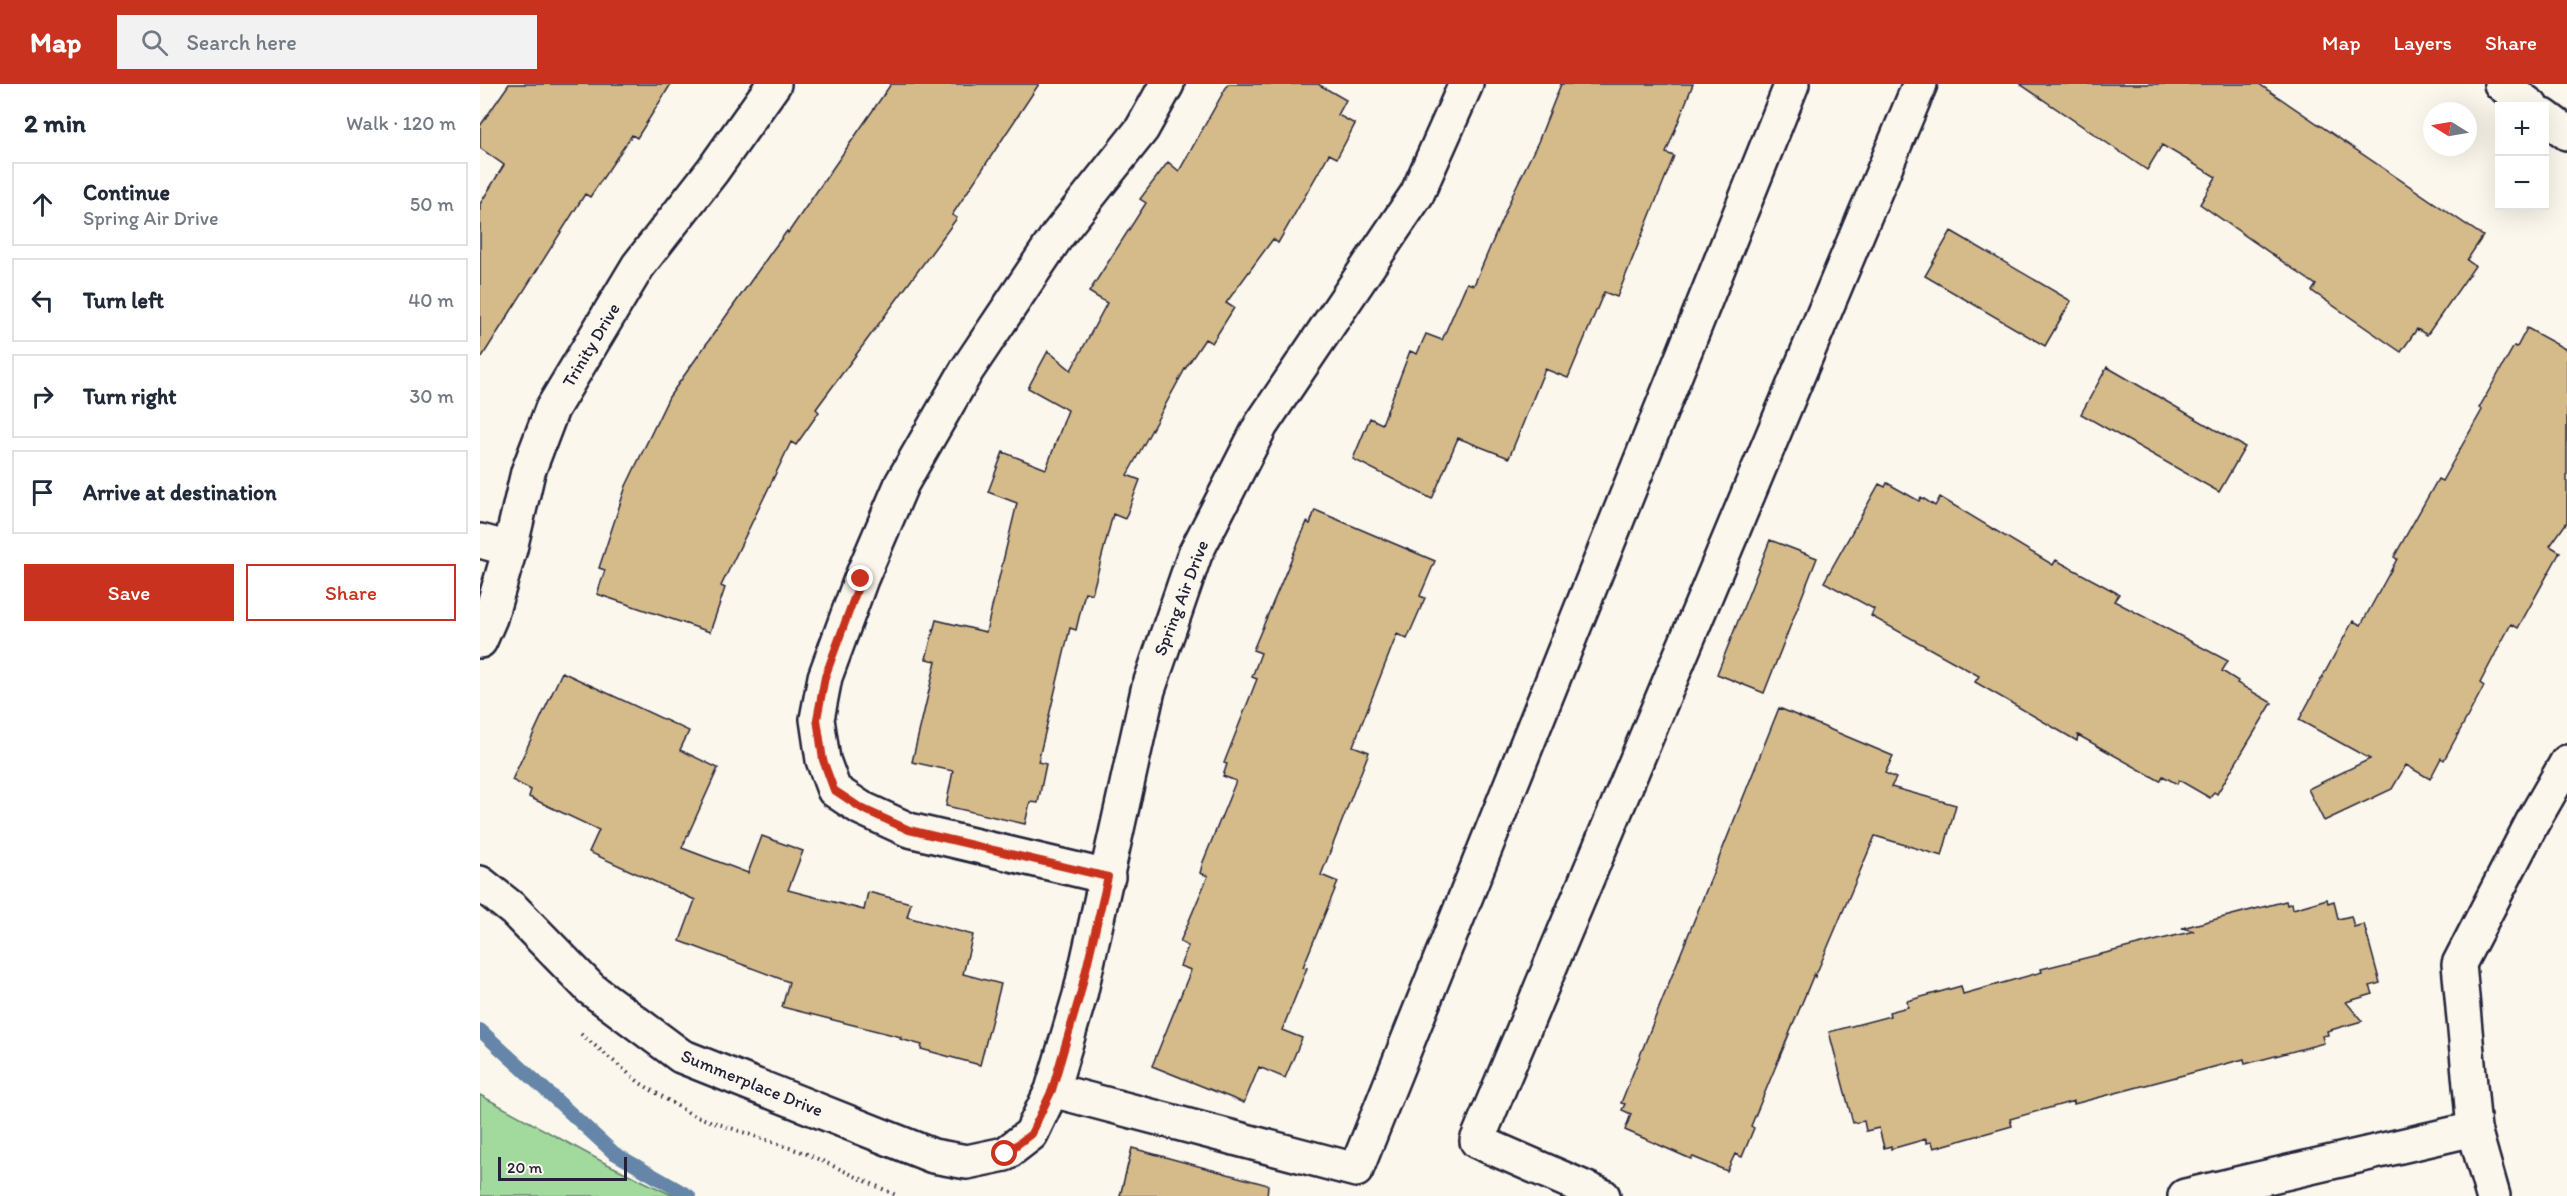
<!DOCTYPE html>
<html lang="en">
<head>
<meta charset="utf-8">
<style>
  :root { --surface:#fff; --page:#f2f2f3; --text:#1f2937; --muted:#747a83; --line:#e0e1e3; --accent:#c8321e }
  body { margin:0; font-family:Itim,sans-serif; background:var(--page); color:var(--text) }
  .controls { position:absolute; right:18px; top:18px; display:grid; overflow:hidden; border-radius:0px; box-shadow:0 6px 24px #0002 }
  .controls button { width:54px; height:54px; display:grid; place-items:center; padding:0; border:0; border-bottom:2px solid var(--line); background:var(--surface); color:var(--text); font:30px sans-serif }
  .compass { position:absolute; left:1943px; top:18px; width:54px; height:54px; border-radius:50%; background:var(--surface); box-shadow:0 6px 24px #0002; rotate:281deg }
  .scale { position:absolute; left:18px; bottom:15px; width:129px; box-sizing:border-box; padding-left:6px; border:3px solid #22223b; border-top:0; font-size:16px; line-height:21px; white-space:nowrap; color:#22223b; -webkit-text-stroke:4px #fbf7ec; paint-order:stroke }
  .stop { position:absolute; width:18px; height:18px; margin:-14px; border:4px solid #c8321e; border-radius:50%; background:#fff }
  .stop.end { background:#c8321e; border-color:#fff; box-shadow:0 2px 6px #0008 }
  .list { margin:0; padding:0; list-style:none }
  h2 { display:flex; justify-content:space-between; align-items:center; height:78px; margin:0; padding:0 24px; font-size:26px }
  h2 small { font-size:20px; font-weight:400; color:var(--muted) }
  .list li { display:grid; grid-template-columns:39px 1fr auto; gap:18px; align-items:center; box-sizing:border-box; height:84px; margin:0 12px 12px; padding:0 12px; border:2px solid var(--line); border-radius:0px }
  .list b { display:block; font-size:22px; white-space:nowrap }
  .list p { margin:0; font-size:20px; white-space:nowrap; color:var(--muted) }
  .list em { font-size:20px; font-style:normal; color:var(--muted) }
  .actions { display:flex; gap:12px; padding:18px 24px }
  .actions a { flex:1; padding:14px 0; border:2px solid var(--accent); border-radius:0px; text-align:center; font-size:21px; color:var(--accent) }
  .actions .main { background:var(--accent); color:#fff }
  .icon { flex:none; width:33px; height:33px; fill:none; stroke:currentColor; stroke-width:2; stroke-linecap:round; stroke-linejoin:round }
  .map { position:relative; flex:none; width:2087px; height:1112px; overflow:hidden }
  header { display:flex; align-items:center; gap:36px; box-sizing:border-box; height:84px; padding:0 30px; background:var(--accent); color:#fff }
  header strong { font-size:28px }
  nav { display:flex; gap:33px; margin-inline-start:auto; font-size:21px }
  .search { width:420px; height:54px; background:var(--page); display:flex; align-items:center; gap:15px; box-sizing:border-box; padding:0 21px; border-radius:0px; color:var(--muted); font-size:22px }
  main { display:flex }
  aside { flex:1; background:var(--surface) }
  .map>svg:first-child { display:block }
</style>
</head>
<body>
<header>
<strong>Map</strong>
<div class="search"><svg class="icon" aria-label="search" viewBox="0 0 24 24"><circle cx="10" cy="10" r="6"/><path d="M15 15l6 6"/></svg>Search here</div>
<nav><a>Map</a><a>Layers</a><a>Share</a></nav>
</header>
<main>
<aside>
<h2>2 min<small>Walk · 120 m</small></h2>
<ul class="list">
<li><svg class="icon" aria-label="ahead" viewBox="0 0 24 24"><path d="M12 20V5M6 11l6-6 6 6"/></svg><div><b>Continue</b><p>Spring Air Drive</p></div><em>50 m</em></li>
<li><svg class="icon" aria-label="left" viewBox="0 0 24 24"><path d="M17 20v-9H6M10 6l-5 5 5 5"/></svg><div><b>Turn left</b></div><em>40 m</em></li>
<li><svg class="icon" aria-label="right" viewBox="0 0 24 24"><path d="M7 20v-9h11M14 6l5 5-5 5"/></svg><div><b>Turn right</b></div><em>30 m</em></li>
<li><svg class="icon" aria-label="arrive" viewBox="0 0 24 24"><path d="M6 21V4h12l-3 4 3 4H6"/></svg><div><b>Arrive at destination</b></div></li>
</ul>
<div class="actions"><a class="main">Save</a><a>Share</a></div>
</aside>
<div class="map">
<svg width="2087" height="1112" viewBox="0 0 2087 1112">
  <rect width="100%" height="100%" fill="#fbf7ec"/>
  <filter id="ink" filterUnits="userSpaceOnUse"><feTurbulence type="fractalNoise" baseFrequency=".0167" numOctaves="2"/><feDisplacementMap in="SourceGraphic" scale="12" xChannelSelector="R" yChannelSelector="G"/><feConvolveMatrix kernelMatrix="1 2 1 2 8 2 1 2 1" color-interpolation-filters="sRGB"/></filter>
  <g filter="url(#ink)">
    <path fill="#a2d99d" stroke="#627e6c" stroke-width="1.5" d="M 0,1011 L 123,1078 L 194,1112 L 0,1112 Z"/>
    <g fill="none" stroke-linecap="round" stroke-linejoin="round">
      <path stroke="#6586a8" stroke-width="14" d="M 0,946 L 134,1069 L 209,1112"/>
    </g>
    <path fill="#d5ba8a" stroke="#22223b" stroke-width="1.5" d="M 29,0 L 191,0 L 157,54 L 152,51 L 110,113 L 105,110 L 0,276 L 0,120 L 24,81 L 0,64 L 0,42 Z
      M 411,0 L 559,0 L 472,131 L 477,134 L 336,325 L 339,328 L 316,361 L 311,358 L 241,502 L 245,504 L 230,548 L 117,510 L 125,486 L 119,484 L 146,402 L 189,313 L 292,167 L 307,147 L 308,149 Z
      M 748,0 L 838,0 L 866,16 L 858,31 L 875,40 L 857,74 L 849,70 L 798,159 L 793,155 L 746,219 L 754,224 L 732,259 L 725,255 L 705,285 L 647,391 L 660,396 L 645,435 L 633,430 L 612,510 L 605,508 L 596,546 L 590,544 L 558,678 L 566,680 L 558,719 L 550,718 L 545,740 L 466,722 L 473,687 L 432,678 L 456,577 L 446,575 L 456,536 L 506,548 L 537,419 L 508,408 L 523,368 L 566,385 L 588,326 L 548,304 L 568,267 L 591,286 L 627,219 L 609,208 L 666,119 L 660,115 L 688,78 L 699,87 Z
      M 1081,0 L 1213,0 L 1186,69 L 1194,72 L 1137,213 L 1124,208 L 1088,294 L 1065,285 L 1029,374 L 978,354 L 952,415 L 873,375 L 890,334 L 902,340 L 930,267 L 937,270 L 946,250 L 962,256 L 987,199 L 994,201 L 1035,105 L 1058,58 Z
      M 1540,0 L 1779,0 L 2003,152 L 1987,176 L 1995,182 L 1947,251 L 1937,245 L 1921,268 L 1832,207 L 1836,201 L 1720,120 L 1736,93 L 1682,61 L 1667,86 Z
      M 1471,147 L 1591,217 L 1565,262 L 1445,192 Z
      M 2047,244 L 2087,266 L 2087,438 L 2070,462 L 2080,468 L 2038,544 L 2031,540 L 2000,599 L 2004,602 L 1964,676 L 1961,674 L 1950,695 L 1926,681 L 1912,705 L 1844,737 L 1828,705 L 1890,675 L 1819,636 L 1873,537 L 1881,541 L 1917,475 L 1914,473 L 1958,395 L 1962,397 L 2002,326 L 1999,324 L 2034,262 L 2037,263 Z
      M 1627,283 L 1765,363 L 1739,408 L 1601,330 Z
      M 1407,399 L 1439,417 L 1441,413 L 1455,422 L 1460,413 L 1573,481 L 1576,476 L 1639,510 L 1634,517 L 1748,577 L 1742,587 L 1758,597 L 1757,599 L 1792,619 L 1737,710 L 1734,708 L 1730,714 L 1699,696 L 1697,700 L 1683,692 L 1680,697 L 1598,651 L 1597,657 L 1495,598 L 1499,592 L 1391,532 L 1394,525 L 1344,498 L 1399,400 L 1405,403 Z
      M 835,426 L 955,477 L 940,512 L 945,514 L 927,555 L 917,550 L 873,662 L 889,668 L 841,791 L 858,798 L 823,883 L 827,884 L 802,946 L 822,954 L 805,994 L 779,983 L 764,1019 L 672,982 L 711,886 L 700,882 L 708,862 L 700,858 L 728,792 L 720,789 L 723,778 L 756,697 L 743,692 L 747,680 L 744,679 L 777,595 L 772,593 L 781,569 L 773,566 L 827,438 L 830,440 Z
      M 1290,456 L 1337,474 L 1284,609 L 1237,590 Z
      M 82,588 L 209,647 L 200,666 L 238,684 L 202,764 L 268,789 L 282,752 L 323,767 L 308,806 L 384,826 L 388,808 L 431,819 L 427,833 L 493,851 L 483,890 L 521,900 L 500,981 L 441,965 L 442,961 L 420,955 L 421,953 L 302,923 L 309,898 L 200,857 L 215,816 L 109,768 L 119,746 L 49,713 L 51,706 L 32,696 Z
      M 1299,624 L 1413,672 L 1405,689 L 1416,694 L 1411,703 L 1476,721 L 1462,772 L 1395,752 L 1335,893 L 1334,890 L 1271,1042 L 1274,1044 L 1262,1073 L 1255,1070 L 1247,1087 L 1213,1073 L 1211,1075 L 1145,1046 L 1151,1030 L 1142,1026 L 1145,1020 L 1141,1019 Z
      M 1847,815 L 1848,819 L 1854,817 L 1858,835 L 1871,832 L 1874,843 L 1884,840 L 1900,899 L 1890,902 L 1893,910 L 1866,918 L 1882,937 L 1847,947 L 1848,951 L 1842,952 L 1844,959 L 1765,980 L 1764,975 L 1594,1020 L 1594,1017 L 1530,1035 L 1532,1042 L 1454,1064 L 1452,1058 L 1446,1059 L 1446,1055 L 1411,1065 L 1411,1062 L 1404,1064 L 1399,1044 L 1386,1047 L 1384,1037 L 1373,1039 L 1349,948 L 1410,932 L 1409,928 L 1428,923 L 1427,917 L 1481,902 L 1483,910 L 1562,888 L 1561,885 L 1714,847 L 1702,844 L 1806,817 L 1807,821 L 1812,819 L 1813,825 Z
      M 652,1064 L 788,1101 L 787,1112 L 640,1112 Z"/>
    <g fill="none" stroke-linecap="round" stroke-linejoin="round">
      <g stroke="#22223b" stroke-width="38">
        <path id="minor" d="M 2021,0 L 2051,22
          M 2064,32 L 2087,49
          M 0,457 L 30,465
          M 0,557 L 10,534 L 30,465 L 48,388 L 72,325 L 158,182 L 233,86 L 294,0
          M 628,793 L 429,746 L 381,724 L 354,706 L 343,676 L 337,635 L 345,593 L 381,495 L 422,399 L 487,286 L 577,152 L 662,45 L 687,0
          M 0,799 L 34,826 L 111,905 L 201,972 L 453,1072 L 487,1078 L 525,1070 L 551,1050 L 572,1006 L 600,911 L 668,606 L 715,470 L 781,341 L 937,110 L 986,0
          M 572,1006 L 876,1086 L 1312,0
          M 1994,1045 L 1979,880 L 2052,739 L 2087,678
          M 1123,1112 L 997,1057 L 1440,0
          M 1705,1112 L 1994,1045 L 2013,1112"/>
      </g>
      <path stroke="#22223b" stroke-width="4" stroke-dasharray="1.5 4.5" stroke-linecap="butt" d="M 101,950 L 160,999 L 212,1031 L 325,1069 L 418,1112"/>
      <use href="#minor" stroke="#fbf7ec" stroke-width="33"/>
    </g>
  </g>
  <g fill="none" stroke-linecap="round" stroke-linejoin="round" filter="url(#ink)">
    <path stroke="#c8321e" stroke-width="8" d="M 381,495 L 345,593 L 337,635 L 343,676 L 354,706 L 381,724 L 429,746 L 628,793 L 600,911 L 572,1006 L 551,1050 L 525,1070"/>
  </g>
  <g text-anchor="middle" stroke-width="4.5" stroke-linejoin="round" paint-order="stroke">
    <g font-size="18" fill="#22223b" stroke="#fbf7ec">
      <text transform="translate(111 261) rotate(-59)" y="6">Trinity Drive</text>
      <text transform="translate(701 514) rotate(-69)" y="6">Spring Air Drive</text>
      <text transform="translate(272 999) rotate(22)" y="6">Summerplace Drive</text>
    </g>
  </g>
</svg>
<div class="controls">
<button>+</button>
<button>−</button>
</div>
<svg class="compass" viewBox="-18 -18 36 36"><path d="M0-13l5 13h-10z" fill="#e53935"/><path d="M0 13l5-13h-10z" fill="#747a83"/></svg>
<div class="scale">20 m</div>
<div class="stop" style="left:525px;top:1070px"></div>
<div class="stop end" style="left:381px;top:495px"></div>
</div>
</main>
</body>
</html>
